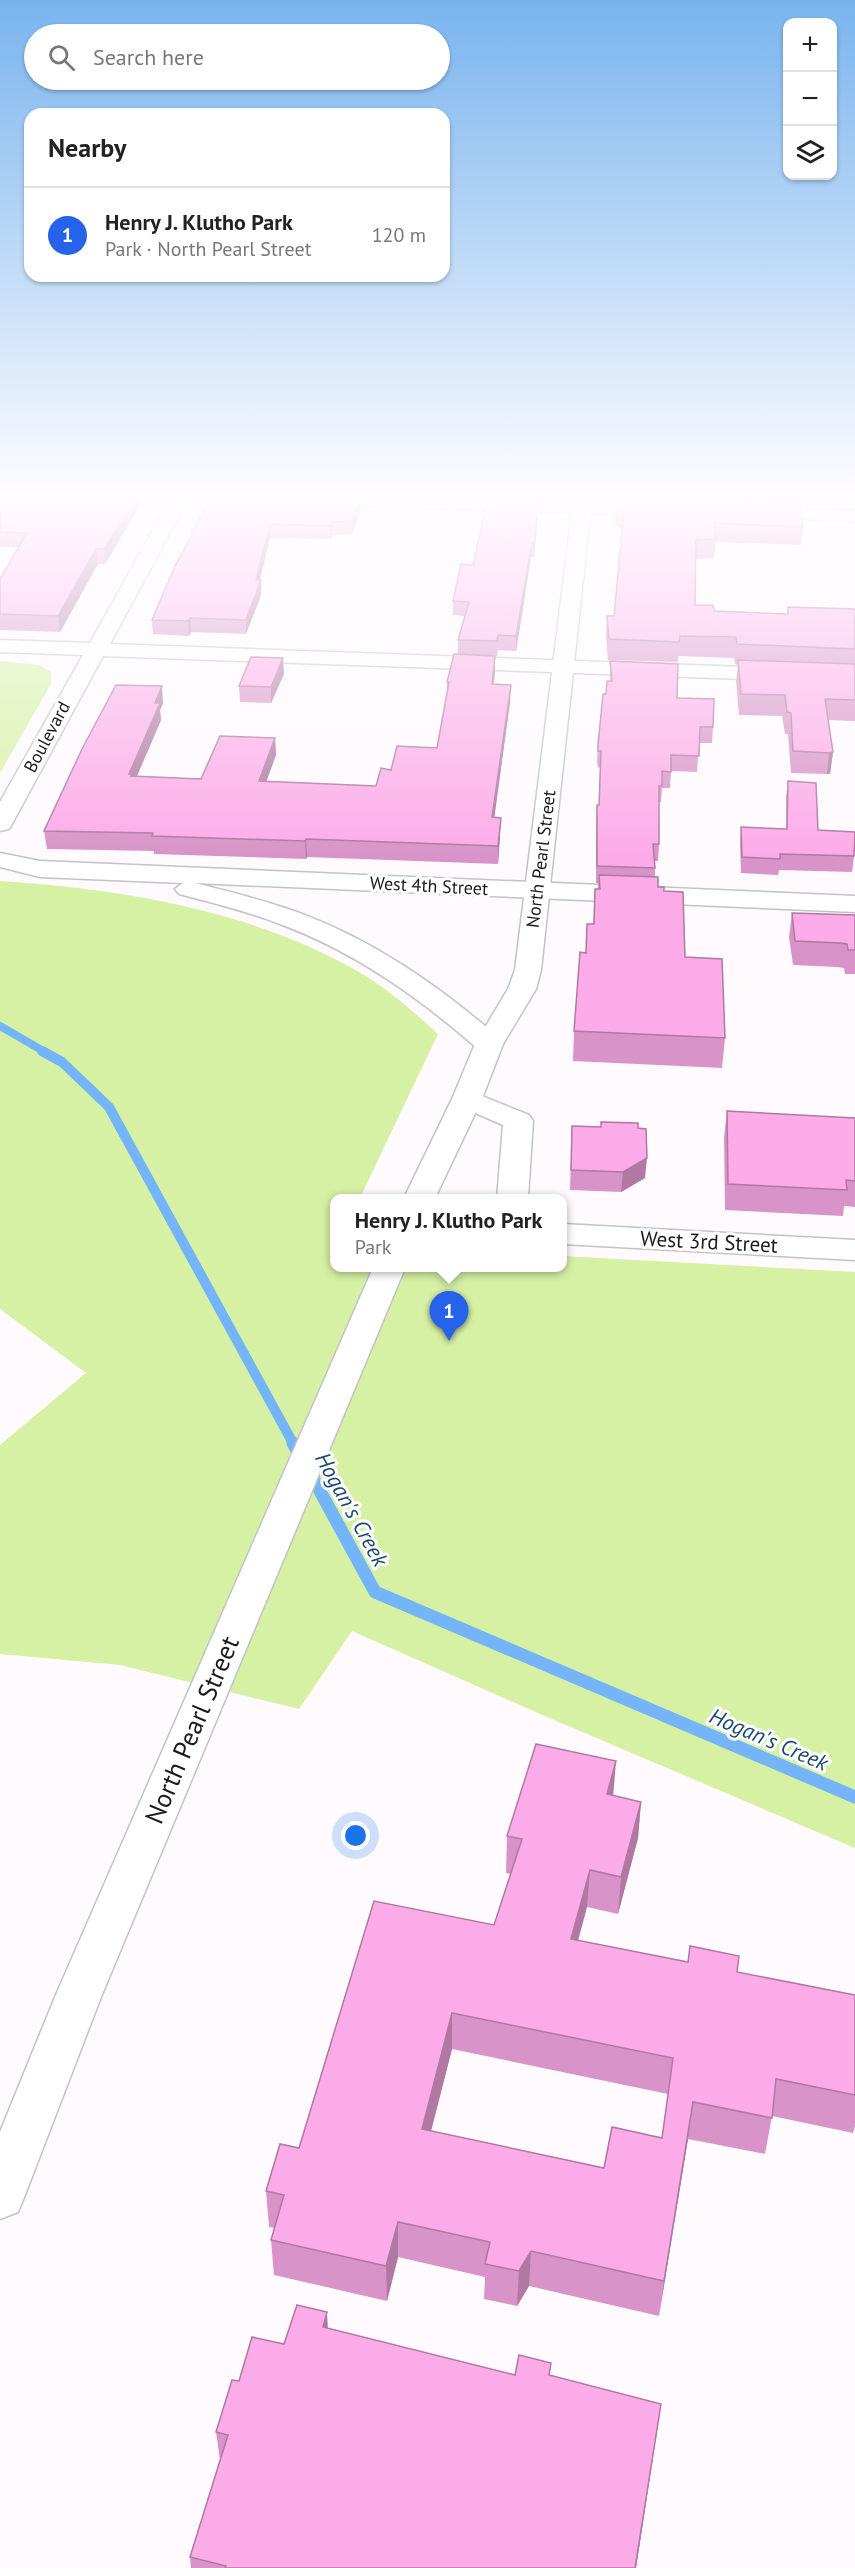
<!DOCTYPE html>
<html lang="en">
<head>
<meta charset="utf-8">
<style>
  :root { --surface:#fff; --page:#f6f6f6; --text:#222; --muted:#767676; --line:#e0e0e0; --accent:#2563eb }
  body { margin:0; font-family:"PT Sans",sans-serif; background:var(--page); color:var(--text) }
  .controls { position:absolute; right:18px; top:18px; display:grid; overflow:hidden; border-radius:12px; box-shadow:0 2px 4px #0004 }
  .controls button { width:54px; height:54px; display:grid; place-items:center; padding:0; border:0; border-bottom:2px solid var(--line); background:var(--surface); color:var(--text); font:30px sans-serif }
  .you { position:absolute; left:356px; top:1836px; width:21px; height:21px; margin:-15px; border:4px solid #fff; border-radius:50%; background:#1a73e8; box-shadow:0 0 0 9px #1a73e833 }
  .badge { display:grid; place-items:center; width:39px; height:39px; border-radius:50%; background:var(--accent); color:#fff; font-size:20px; font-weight:700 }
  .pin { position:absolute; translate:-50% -50px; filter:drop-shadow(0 2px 3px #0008) }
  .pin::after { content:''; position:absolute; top:32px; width:21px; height:18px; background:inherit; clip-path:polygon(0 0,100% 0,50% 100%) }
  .popup { position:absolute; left:330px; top:1194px; width:237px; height:78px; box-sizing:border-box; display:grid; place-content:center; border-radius:12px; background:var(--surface); filter:drop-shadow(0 2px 4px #0005); font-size:20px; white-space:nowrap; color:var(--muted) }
  .popup b { font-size:22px; color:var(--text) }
  .popup::after { content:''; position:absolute; left:50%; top:100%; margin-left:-12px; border:12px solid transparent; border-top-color:var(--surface) }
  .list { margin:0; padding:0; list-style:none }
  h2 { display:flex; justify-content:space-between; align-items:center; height:78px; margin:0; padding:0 24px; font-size:26px }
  h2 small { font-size:20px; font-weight:400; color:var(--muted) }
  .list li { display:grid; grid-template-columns:39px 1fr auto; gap:18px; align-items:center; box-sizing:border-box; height:96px; padding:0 24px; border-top:2px solid var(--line) }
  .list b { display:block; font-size:22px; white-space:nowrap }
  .list p { margin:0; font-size:20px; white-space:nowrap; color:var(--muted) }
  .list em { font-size:20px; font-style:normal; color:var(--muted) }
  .icon { flex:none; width:33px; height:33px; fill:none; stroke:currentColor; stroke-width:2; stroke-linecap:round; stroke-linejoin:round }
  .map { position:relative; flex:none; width:855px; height:2568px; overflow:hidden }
  .search { position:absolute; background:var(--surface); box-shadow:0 2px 4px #0004; left:24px; top:24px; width:426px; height:66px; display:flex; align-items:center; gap:15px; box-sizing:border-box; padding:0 21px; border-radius:33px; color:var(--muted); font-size:22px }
  .panel { position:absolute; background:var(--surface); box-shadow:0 2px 4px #0004; left:24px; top:108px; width:426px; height:174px; border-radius:18px }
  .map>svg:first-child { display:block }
</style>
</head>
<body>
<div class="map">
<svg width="855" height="2568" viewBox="0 0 855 2568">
  <rect width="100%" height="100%" fill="#fefafe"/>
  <path fill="#d6f1a4" d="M 0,661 L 39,665 L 51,672 L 51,684 L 0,773 Z
    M 0,881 C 122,889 252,910 359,972 C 388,989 413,1011 438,1034 L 360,1198 L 335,1198 L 335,1268 L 563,1268 L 563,1256 L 855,1272 L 855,1848 L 547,1717 L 352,1631 L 299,1709 L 120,1665 L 0,1654 L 0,1445 L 86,1373 L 0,1309 Z"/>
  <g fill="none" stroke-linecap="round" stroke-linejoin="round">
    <path stroke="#73b5f8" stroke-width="8" d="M 0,1026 L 45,1052"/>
    <path stroke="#73b5f8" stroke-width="10" d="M 42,1051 L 62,1062 L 109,1107 L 294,1445"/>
    <path stroke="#73b5f8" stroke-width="13" d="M 293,1443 L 301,1458
      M 309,1471 L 375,1592 L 855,1797"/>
    <g stroke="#c5c2c5" stroke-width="3">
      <path id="minor" d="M 172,496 L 263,496 L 265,498 L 262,502 L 256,503 L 187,501 L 110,644 L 855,671 L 855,683 L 103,656 L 12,824 L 9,829 L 0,831 L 0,802 L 83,655 L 0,652 L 0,640 L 90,643 Z
        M 311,496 L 661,505 L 667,506 L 670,510 L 667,514 L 661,515 L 317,505 L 311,504 L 308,500 Z
        M 758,508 L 855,511 L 855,521 L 752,517 L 749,513 L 752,509 Z
        M 0,853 L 40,861 L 855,896 L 855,912 L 195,883 C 230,892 264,900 297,912 C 373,940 438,985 499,1038 L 503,1044 L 499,1050 L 489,1053 L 479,1050 C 419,997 355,952 280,924 C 247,911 213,903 179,894 L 175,889 L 183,883 L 40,877 L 0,867 Z
        M 467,1090 L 529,1115 L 533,1121 L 528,1198 L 497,1198 L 503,1125 L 457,1105 L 452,1099 L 457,1093 Z
        M 563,1224 L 855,1240 L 855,1260 L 563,1244 Z"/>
    </g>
    <g stroke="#c5c2c5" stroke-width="3">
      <path id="tertiary" d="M 574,496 L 592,496 L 541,970 L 536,989 L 503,1044 L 482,1099 L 435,1198 L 404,1198 L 452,1099 L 475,1044 L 508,989 L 515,970 Z
        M 373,1268 L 405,1268 L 101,1997 L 25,2195 L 18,2212 L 0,2219 L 0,2132 L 55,1997 Z"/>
    </g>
    <use href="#minor" fill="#fff" fill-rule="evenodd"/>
    <use href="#tertiary" fill="#fff" fill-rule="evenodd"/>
  </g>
  <path fill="#d894c8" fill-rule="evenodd" d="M 0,496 L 146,496 L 105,564 L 98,564 L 60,632 L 0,630 L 0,579 L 18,547 L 0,547 Z
    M 212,496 L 362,508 L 352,534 L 332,535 L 331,539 L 270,538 L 260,580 L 261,595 L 246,634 L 191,632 L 189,636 L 153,634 L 152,620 Z
    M 481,496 L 540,496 L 540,499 Z
    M 616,496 L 799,496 L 798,503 L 803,527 L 801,545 L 716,542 L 714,558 L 696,559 L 695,605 L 714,611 L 787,614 L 788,607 L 855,609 L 855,721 L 828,720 L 833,752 L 830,774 L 827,774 L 791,773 L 788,734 L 785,734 L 782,716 L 739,715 L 736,681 L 738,665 L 735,664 L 734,658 L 678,656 L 678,662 L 608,660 L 606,636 L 607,616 L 614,616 L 622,529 L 615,526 Z
    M 853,496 L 855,496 L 855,505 Z
    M 539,501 L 538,514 L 534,557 L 531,557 L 516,651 L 498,650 L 497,656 L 458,654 L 458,640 L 465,616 L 453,615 L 453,601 L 473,565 Z
    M 495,656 L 494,685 L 510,702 L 494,817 L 500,835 L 498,864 L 307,857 L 306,859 L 154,854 L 154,851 L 47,849 L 44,831 L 163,703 L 160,710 L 161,720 L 137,776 L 201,779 L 275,738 L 276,755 L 266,781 L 376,786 L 391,770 L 437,748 L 447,695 L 447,682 Z
    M 610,661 L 677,698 L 713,727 L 712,743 L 699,743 L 697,772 L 671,771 L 670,788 L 662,788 L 661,802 L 659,802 L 659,844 L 658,861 L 655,861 L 655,877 L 658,887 L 664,891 L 685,957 L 725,1038 L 722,1068 L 573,1061 L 574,1031 L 586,953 L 593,924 L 598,889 L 598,883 L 596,883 L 596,822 L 597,805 L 599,805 L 600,768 L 598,767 L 597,762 L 598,745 L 606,694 L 610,681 Z
    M 284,674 L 271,703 L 240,702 L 239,686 Z
    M 788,781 L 818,830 L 854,856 L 852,872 L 779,870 L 778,875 L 741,873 L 740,843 L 741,827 L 786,829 L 786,797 Z
    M 792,913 L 855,915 L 855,974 L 845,974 L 844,968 L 837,967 L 793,965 L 789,937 Z
    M 727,1111 L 855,1118 L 855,1207 L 844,1206 L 843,1216 L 725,1210 L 724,1137 Z
    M 572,1126 L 645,1178 L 621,1192 L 570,1190 Z
    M 613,1795 L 641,1802 L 638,1838 L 618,1914 L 587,1907 L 578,1941 L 855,1995 L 855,2126 L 853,2133 L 772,2116 L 765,2154 L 688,2139 L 659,2316 L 529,2286 L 517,2306 L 484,2299 L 485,2277 L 398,2257 L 387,2301 L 274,2275 L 271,2240 L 275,2228 L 269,2227 L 266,2191 L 299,2148 L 494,1925 L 511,1874 L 506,1873 L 507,1836 ZM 452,2049 L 668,2094 L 662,2138 L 604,2168 L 431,2131 Z
    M 328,2329 L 515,2375 L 551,2363 L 550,2375 L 661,2404 L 636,2568 L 191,2568 L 190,2557 L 220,2460 L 216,2432 L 239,2381 L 284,2344 Z"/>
  <path fill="#b078a2" d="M 137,496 L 146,496 L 105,564 L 104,549 Z
    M 362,496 L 362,508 L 352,534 L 352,521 Z
    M 539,501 L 538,514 L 534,557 L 534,543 Z
    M 332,522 L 332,535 L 331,539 L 331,526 Z
    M 270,524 L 270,538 L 259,583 L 261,580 L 261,595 L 246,634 L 246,620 Z
    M 532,543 L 531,557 L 516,651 L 516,636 Z
    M 96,549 L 98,564 L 60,632 L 58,616 Z
    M 190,618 L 191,632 L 189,636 L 188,621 Z
    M 495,656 L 495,672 L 492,701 L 492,684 Z
    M 283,658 L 284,674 L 271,703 L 271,687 Z
    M 511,685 L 510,702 L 492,835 L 492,817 Z
    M 162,686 L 163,703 L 160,710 L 161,720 L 133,785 L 129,774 Z
    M 275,738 L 276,755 L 260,799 L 259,781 Z
    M 833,752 L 830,774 L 827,774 L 829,753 Z
    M 501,818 L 500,835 L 498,864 L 498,846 Z
    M 306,839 L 307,857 L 306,859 L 305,841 Z
    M 647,1158 L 645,1178 L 621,1192 L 623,1172 Z
    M 616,1761 L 613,1798 L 607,1794 Z
    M 641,1802 L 638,1838 L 618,1914 L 621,1877 Z
    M 590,1870 L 587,1907 L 568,1976 L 571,1939 Z
    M 452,2013 L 452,2049 L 422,2166 L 422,2129 Z
    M 693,2102 L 688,2139 L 659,2316 L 664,2281 Z
    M 398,2222 L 398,2257 L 387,2301 L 386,2266 Z
    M 531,2251 L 529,2286 L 517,2306 L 519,2271 Z
    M 327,2312 L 329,2349 L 323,2327 Z
    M 661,2404 L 636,2568 L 635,2568 Z"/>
  <path fill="#fbace8" stroke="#b078a2" stroke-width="1.5" fill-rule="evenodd" d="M 0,496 L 137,496 L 104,549 L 96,549 L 58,616 L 0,614 L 0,579 L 27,533 L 0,532 Z
    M 212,496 L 362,496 L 352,521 L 332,522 L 331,526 L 270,524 L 256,580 L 261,580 L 246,620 L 190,618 L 188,621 L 152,620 L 175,566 Z
    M 616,498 L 801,503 L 803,527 L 714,523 L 716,539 L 696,540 L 695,605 L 713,605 L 714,611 L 788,614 L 788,607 L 855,609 L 855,649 L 737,644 L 736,637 L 680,636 L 679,642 L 609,639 L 607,616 L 614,616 L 624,510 L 616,507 Z
    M 488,499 L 539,501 L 534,543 L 532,543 L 516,636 L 498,635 L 497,641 L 458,640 L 469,602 L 453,601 L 461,564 L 473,565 Z
    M 454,654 L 495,656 L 492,684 L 511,685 L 492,817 L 501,818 L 498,846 L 306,839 L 305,841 L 152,836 L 153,833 L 44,831 L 82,749 L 116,685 L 162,686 L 155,703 L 160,703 L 129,774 L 132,774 L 131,776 L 201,779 L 220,736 L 275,738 L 259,781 L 376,786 L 381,768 L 391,770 L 397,746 L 437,748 L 449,682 L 447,682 Z
    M 251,657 L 283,658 L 271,687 L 239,686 Z
    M 738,660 L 855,664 L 855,700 L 825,699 L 833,752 L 829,753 L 793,751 L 791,713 L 787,712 L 785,695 L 741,694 Z
    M 610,661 L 678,664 L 677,698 L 714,699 L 713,727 L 700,727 L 699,756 L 671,755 L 671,772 L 662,771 L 662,786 L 659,786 L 659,844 L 653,844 L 655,868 L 597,866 L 597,805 L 599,805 L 601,751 L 598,751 L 598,745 L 603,694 L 606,694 L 607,681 L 612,681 Z
    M 788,781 L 816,783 L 818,830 L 855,832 L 854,856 L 780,854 L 780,859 L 742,857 L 741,827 L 787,829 Z
    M 599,875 L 658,877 L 658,887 L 664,887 L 664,891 L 683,892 L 685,957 L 722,959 L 725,1038 L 574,1031 L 580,952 L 586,953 L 587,924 L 594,924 L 595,889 L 600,889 Z
    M 792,913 L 855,915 L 855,950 L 848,950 L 847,944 L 840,943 L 795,941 Z
    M 727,1111 L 855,1118 L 855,1181 L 846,1180 L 847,1190 L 728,1184 Z
    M 601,1122 L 638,1123 L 638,1128 L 646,1129 L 647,1158 L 623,1172 L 571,1170 L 572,1126 L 601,1127 Z
    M 536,1744 L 616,1761 L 607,1794 L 641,1802 L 621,1877 L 590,1870 L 571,1939 L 688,1962 L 690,1946 L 739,1956 L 737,1972 L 855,1995 L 855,2095 L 776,2079 L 772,2118 L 693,2102 L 664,2281 L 531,2251 L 519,2271 L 485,2264 L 490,2242 L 398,2222 L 386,2266 L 271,2240 L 284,2195 L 266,2191 L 280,2144 L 299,2148 L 374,1901 L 494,1925 L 522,1839 L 507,1836 ZM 452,2013 L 673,2058 L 662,2138 L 612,2127 L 604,2168 L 422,2129 Z
    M 297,2305 L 327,2312 L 323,2327 L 515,2375 L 519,2355 L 551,2363 L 549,2375 L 661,2404 L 635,2568 L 225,2568 L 226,2566 L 190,2557 L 228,2435 L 216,2432 L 232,2380 L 239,2381 L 252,2337 L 284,2344 Z"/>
  <linearGradient id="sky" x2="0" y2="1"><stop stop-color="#79b4ee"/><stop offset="0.58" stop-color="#fffdff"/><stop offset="1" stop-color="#fffdff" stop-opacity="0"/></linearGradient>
  <rect width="855" height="855" fill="url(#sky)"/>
  <g text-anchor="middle" stroke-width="6" stroke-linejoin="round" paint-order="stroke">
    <g font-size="18" fill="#1b1a1b" stroke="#fff">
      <text transform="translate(47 737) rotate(-62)" y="6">Boulevard</text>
      <text transform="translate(541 859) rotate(-83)" y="6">North Pearl Street</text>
      <text transform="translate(429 886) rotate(3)" y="6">West 4th Street</text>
    </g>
    <g font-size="21" fill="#1b1a1b" stroke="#fff">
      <text transform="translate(709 1242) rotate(3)" y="7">West 3rd Street</text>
    </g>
    <g font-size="22" font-style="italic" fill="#1b4975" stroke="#fff">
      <text transform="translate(352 1509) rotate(61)" y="8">Hogan's Creek</text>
      <text transform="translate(769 1739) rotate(23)" y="8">Hogan's Creek</text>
    </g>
    <g font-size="26" fill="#1b1a1b" stroke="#fff">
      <text transform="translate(192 1730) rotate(-67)" y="9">North Pearl Street</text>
    </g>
  </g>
</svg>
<div class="controls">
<button>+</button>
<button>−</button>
<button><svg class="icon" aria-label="layers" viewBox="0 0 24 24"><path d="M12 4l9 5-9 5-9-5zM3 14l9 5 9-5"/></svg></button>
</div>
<div class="you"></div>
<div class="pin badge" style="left:449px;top:1341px">1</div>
<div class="popup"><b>Henry J. Klutho Park</b>Park</div>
<div class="search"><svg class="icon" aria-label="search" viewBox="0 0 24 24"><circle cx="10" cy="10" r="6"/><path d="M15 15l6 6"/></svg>Search here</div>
<section class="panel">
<h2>Nearby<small></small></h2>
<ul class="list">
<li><span class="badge">1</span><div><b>Henry J. Klutho Park</b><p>Park · North Pearl Street</p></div><em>120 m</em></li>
</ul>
</section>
</div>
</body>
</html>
